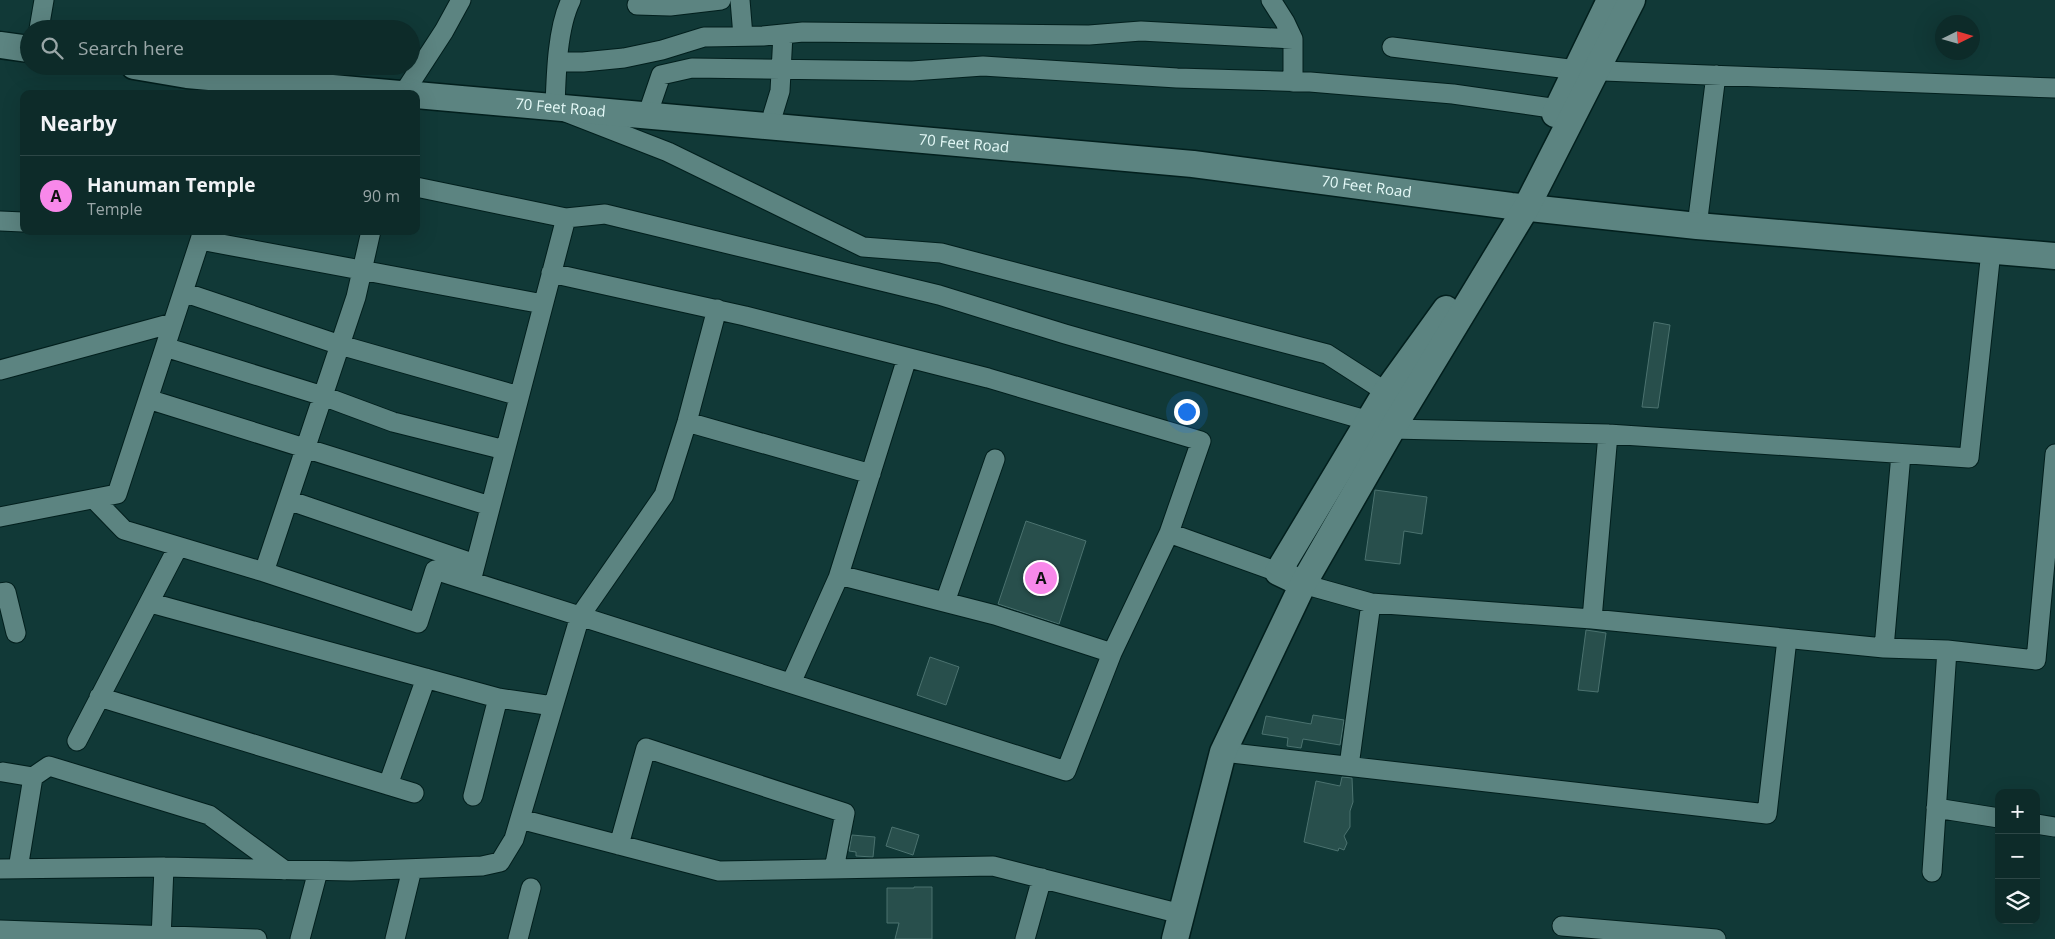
<!DOCTYPE html>
<html lang="en">
<head>
<meta charset="utf-8">
<style>
  :root { --surface:#0d2b29; --page:#1b3735; --text:#f1f3f6; --muted:#9aa7a8; --line:#2d4746; --accent:#f888ea }
  body { margin:0; font-family:"Open Sans",sans-serif; background:var(--page); color:var(--text) }
  .controls { position:absolute; right:15px; bottom:15px; display:grid; overflow:hidden; border-radius:10px; box-shadow:0 5px 20px #0002 }
  .controls button { width:45px; height:45px; display:grid; place-items:center; padding:0; border:0; border-bottom:1px solid var(--line); background:var(--surface); color:var(--text); font:25px sans-serif }
  .compass { position:absolute; left:1935px; top:15px; width:45px; height:45px; border-radius:50%; background:var(--surface); box-shadow:0 5px 20px #0002; rotate:85deg }
  .you { position:absolute; left:1186px; top:411px; width:18px; height:18px; margin:-12px; border:4px solid #fff; border-radius:50%; background:#1a73e8; box-shadow:0 0 0 8px #1a73e833 }
  .badge { display:grid; place-items:center; width:32px; height:32px; border-radius:50%; background:var(--accent); color:#111; font-size:16px; font-weight:700 }
  .pin { position:absolute; translate:-50% -50%; border:2px solid #fff; box-shadow:0 1px 5px #0006 }
  .list { margin:0; padding:0; list-style:none }
  h2 { display:flex; justify-content:space-between; align-items:center; height:65px; margin:0; padding:0 20px; font-size:21px }
  h2 small { font-size:16px; font-weight:400; color:var(--muted) }
  .list li { display:grid; grid-template-columns:32px 1fr auto; gap:15px; align-items:center; box-sizing:border-box; height:80px; padding:0 20px; border-top:1px solid var(--line) }
  .list b { display:block; font-size:19px; white-space:nowrap }
  .list p { margin:0; font-size:16px; white-space:nowrap; color:var(--muted) }
  .list em { font-size:16px; font-style:normal; color:var(--muted) }
  .icon { flex:none; width:28px; height:28px; fill:none; stroke:currentColor; stroke-width:2; stroke-linecap:round; stroke-linejoin:round }
  .map { position:relative; flex:none; width:2055px; height:939px; overflow:hidden }
  .search { position:absolute; background:var(--surface); box-shadow:0 5px 20px #0002; left:20px; top:20px; width:400px; height:55px; display:flex; align-items:center; gap:12px; box-sizing:border-box; padding:0 18px; border-radius:28px; color:var(--muted); font-size:19px }
  .panel { position:absolute; background:var(--surface); box-shadow:0 5px 20px #0002; left:20px; top:90px; width:400px; height:145px; border-radius:10px }
  .map>svg:first-child { display:block }
</style>
</head>
<body>
<div class="map">
<svg width="2055" height="939" viewBox="0 0 2055 939">
  <rect width="100%" height="100%" fill="#113937"/>
  <path fill="#284f4c" stroke="#4b726f" d="M 1654,322 L 1670,325 L 1658,408 L 1642,407 Z
    M 1375,490 L 1427,497 L 1422,534 L 1404,531 L 1400,564 L 1365,560 Z
    M 1026,521 L 1086,541 L 1059,624 L 998,604 Z
    M 1586,630 L 1606,633 L 1598,692 L 1578,690 Z
    M 930,657 L 959,667 L 946,705 L 917,695 Z
    M 1313,715 L 1344,720 L 1340,745 L 1303,739 L 1301,748 L 1287,746 L 1288,738 L 1262,734 L 1266,716 L 1311,724 Z
    M 1342,777 L 1352,778 L 1353,802 L 1350,811 L 1350,827 L 1344,836 L 1347,843 L 1344,850 L 1339,848 L 1338,851 L 1304,842 L 1316,781 L 1340,786 Z
    M 892,827 L 919,835 L 913,855 L 886,846 Z
    M 852,835 L 875,837 L 873,857 L 856,856 L 856,852 L 849,851 Z
    M 914,887 L 932,887 L 932,939 L 895,939 L 899,923 L 887,923 L 887,888 L 914,888 Z"/>
  <g fill="none" stroke-linecap="round" stroke-linejoin="round">
    <g stroke="#021f1d" stroke-width="21">
      <path id="street" d="M 571,0 C 557,28 556,76 555,108 L 668,152 L 863,247 L 941,253 L 1327,354 L 1386,392
        M 740,0 L 743,36
        M 1271,0 L 1285,22 L 1293,39 L 1293,82
        M 637,5 L 670,6 L 721,0
        M 39,29 L 44,0
        M 1392,47 L 1577,70 L 2055,88
        M 558,62 L 583,62 L 624,58 L 662,50 L 704,37 L 763,36 L 803,32 L 1089,35 L 1141,31 L 1293,39
        M 403,94 L 444,31 L 461,0
        M 647,116 L 661,75 L 692,68 L 912,71 L 983,66 L 1177,78 L 1310,82 L 1453,94 L 1558,109
        M 769,127 L 780,91 L 783,34
        M 416,187 L 566,218 L 471,581
        M 566,218 L 605,214 L 939,295 L 1065,334 L 1369,421
        M 0,221 L 23,222
        M 1697,226 L 1716,75
        M 200,240 L 543,304
        M 551,273 L 745,316 L 988,378 L 1201,441 L 1169,533 L 1278,572
        M 183,292 L 340,345 L 519,396
        M 165,347 L 323,396 L 393,422 L 505,450
        M 0,370 L 173,323
        M 148,399 L 490,506
        M 687,422 L 871,474
        M 1392,429 L 1608,434 L 1969,458 L 1991,251
        M 94,499 L 124,530 L 264,572 L 418,623 L 435,570 L 1066,771 L 1112,653 L 995,615 L 839,575
        M 288,500 L 475,564
        M 0,517 L 117,494 L 203,231
        M 264,572 L 356,297 L 371,231
        M 1303,584 L 1371,603 L 1592,619 L 1884,648 L 1947,650 L 2036,660 L 2055,454
        M 0,593 L 6,592 L 16,633
        M 945,602 L 995,459
        M 151,603 L 498,698 L 473,796
        M 1592,619 L 1608,434
        M 1884,648 L 1901,454
        M 1112,653 L 1169,533
        M 791,683 L 838,578 L 907,358
        M 99,697 L 414,793
        M 498,698 L 553,706
        M 77,741 L 178,547
        M 1223,752 L 1767,814 L 1787,639
        M 1349,766 L 1371,603
        M 3,772 L 33,777 L 18,869
        M 33,777 L 49,766 L 209,815 L 284,870
        M 388,785 L 426,678
        M 1936,808 L 1999,818
        M 520,819 L 719,871 L 993,866 L 1181,914
        M 2036,824 L 2055,827
        M 619,845 L 646,748 L 845,813 L 834,869
        M 0,869 L 164,867 L 351,871 L 482,866 L 500,862 L 514,839 L 580,616 L 664,495 L 687,422 L 717,309
        M 1932,872 L 1947,650
        M 1562,926 L 1716,939
        M 0,930 L 257,939
        M 161,939 L 164,867
        M 300,939 L 318,871
        M 395,939 L 412,869
        M 518,939 L 531,888
        M 1025,939 L 1042,878"/>
    </g>
    <g stroke="#021f1d" stroke-width="29">
      <g id="secondary">
        <path d="M 0,45 L 29,49"/>
        <path d="M 134,66 L 187,75 L 400,94"/>
        <path id="s1" d="M 416,95 L 1193,164 L 1511,206 L 1697,226 L 2055,256"/>
        <path d="M 1555,114 L 1610,0"/>
        <path d="M 1303,584 L 1278,572 L 1386,392 L 1446,309"/>
        <path d="M 1175,939 L 1223,752 L 1303,584 L 1392,429 L 1526,208 L 1632,0"/>
      </g>
    </g>
    <use href="#street" stroke="#5c8481" stroke-width="19"/>
    <use href="#secondary" stroke="#5c8481" stroke-width="26"/>
  </g>
  <g text-anchor="middle" stroke-width="4" stroke-linejoin="round" paint-order="stroke">
    <g font-size="15" fill="#e4f9f7" stroke="#0d1d1c">
      <text dy="5" stroke="none"><textPath href="#s1" startOffset="145">70 Feet Road</textPath></text>
      <text dy="5" stroke="none"><textPath href="#s1" startOffset="550">70 Feet Road</textPath></text>
      <text dy="5" stroke="none"><textPath href="#s1" startOffset="955">70 Feet Road</textPath></text>
    </g>
  </g>
</svg>
<div class="controls">
<button>+</button>
<button>−</button>
<button><svg class="icon" aria-label="layers" viewBox="0 0 24 24"><path d="M12 4l9 5-9 5-9-5zM3 14l9 5 9-5"/></svg></button>
</div>
<svg class="compass" viewBox="-18 -18 36 36"><path d="M0-13l5 13h-10z" fill="#e53935"/><path d="M0 13l5-13h-10z" fill="#9aa7a8"/></svg>
<div class="you"></div>
<div class="pin badge" style="left:1041px;top:578px">A</div>
<div class="search"><svg class="icon" aria-label="search" viewBox="0 0 24 24"><circle cx="10" cy="10" r="6"/><path d="M15 15l6 6"/></svg>Search here</div>
<section class="panel">
<h2>Nearby<small></small></h2>
<ul class="list">
<li><span class="badge">A</span><div><b>Hanuman Temple</b><p>Temple</p></div><em>90 m</em></li>
</ul>
</section>
</div>
</body>
</html>
